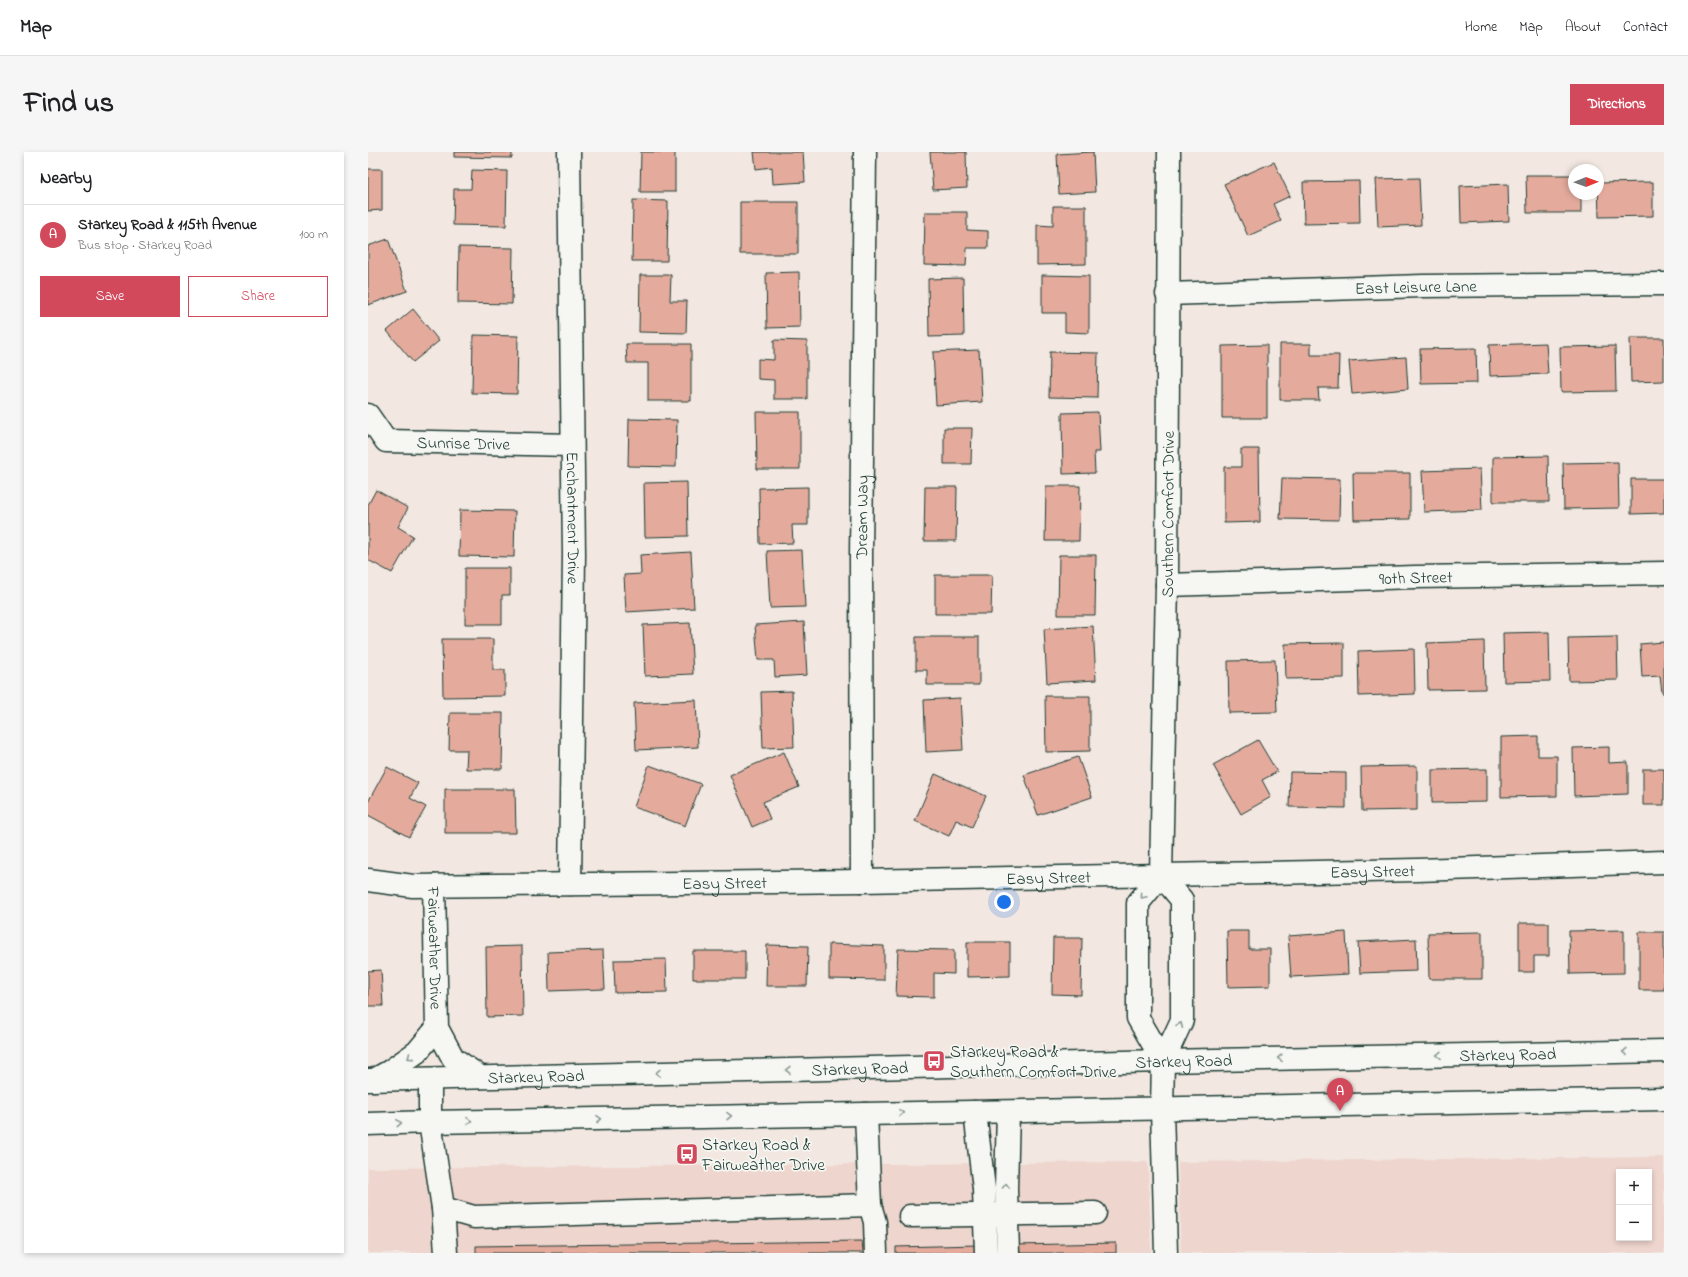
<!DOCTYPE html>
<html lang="en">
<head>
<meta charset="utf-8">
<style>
  :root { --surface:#fff; --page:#f6f6f6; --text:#202124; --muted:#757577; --line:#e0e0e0; --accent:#d1495b }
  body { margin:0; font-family:"Indie Flower",sans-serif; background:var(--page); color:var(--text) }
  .controls { position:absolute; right:12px; bottom:12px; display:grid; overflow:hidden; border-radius:0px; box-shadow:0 2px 6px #0003 }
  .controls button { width:36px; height:36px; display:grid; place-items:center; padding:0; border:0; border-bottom:1px solid var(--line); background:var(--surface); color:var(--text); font:20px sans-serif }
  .compass { position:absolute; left:1200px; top:12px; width:36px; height:36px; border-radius:50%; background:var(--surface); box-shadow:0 2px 6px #0003; rotate:89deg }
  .you { position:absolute; left:636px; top:750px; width:14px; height:14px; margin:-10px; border:3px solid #fff; border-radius:50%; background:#1a73e8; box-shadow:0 0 0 6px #1a73e833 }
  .badge { display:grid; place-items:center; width:26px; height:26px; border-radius:50%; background:var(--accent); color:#fff; font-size:13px; font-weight:700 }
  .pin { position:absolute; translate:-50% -33px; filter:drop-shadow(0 1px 2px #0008) }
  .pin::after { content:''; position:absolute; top:21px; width:14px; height:12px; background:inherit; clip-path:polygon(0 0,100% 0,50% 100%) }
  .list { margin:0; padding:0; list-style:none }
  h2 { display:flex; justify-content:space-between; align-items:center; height:52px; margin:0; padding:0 16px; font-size:17px }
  h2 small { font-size:13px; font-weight:400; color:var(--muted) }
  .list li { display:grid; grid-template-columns:26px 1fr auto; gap:12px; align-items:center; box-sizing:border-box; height:60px; padding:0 16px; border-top:1px solid var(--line) }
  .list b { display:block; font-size:15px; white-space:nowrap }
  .list p { margin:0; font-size:13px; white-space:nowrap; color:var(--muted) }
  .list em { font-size:13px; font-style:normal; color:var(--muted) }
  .actions { display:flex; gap:8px; padding:12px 16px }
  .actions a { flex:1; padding:9px 0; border:1px solid var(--accent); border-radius:0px; text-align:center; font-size:14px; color:var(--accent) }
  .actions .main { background:var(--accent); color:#fff }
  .map { position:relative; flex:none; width:1296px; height:1101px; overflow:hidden; border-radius:0px }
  header { display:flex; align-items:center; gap:24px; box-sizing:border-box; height:56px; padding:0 20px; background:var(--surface); border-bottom:1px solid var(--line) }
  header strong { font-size:19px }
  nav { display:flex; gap:22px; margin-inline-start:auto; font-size:14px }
  .intro { display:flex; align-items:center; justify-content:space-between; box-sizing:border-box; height:96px; padding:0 24px }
  h1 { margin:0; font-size:28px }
  .button { padding:10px 18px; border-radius:0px; background:var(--accent); color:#fff; font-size:14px; font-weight:700 }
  main { display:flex; gap:24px; padding:0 24px }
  aside { flex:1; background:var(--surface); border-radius:0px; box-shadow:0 2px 6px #0003 }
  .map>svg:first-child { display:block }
</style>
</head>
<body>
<header>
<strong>Map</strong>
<nav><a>Home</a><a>Map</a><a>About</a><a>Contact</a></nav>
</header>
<div class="intro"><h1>Find us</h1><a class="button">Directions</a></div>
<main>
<aside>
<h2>Nearby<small></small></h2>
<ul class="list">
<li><span class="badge">A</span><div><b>Starkey Road &amp; 115th Avenue</b><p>Bus stop · Starkey Road</p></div><em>100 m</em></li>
</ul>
<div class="actions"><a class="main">Save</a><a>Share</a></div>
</aside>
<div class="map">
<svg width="1296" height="1101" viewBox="0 0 1296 1101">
  <rect width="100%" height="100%" fill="#f2e7e1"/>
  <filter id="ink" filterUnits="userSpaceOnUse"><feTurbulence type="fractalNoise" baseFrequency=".025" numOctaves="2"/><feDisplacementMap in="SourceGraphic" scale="8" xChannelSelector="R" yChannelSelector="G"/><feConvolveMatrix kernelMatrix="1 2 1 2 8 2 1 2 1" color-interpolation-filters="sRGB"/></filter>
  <g filter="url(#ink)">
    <path fill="#eed5cd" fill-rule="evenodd" d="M 1296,1005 L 1296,1101 L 813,1101 L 810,1010 ZM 1251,1020 L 1281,1020 L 1281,1086 L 1251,1086 Z
      M 780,1010 L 783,1101 L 0,1101 L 0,1016 Z"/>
    <path fill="#e4ab9d" stroke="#1f3d34" d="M 86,0 L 144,0 L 144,6 L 86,5 Z
      M 273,0 L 307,0 L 307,40 L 272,40 Z
      M 386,0 L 435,0 L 437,30 L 405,32 L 404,15 L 388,17 Z
      M 562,0 L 598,0 L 599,36 L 565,38 Z
      M 725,0 L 727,40 L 691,42 L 689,2 Z
      M 906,10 L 922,44 L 905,52 L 913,69 L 880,84 L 856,32 Z
      M 0,17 L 14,17 L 14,58 L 0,59 Z
      M 104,18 L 139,19 L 138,74 L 85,73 L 86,37 L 103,37 Z
      M 1158,23 L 1206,23 L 1206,42 L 1213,42 L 1213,61 L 1159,61 Z
      M 1051,26 L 1053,73 L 1010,75 L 1008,27 Z
      M 991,29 L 992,71 L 936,72 L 935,30 Z
      M 1285,30 L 1285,64 L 1231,65 L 1230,31 Z
      M 1140,32 L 1141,69 L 1093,71 L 1092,34 Z
      M 265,48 L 300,49 L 299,109 L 264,109 Z
      M 372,50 L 430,50 L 430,102 L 372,102 Z
      M 685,54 L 718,54 L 718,112 L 669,113 L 669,73 L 685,74 Z
      M 557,60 L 599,60 L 599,78 L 620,79 L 620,96 L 599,96 L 598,114 L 556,113 Z
      M 20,87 L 39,139 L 0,153 L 0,94 Z
      M 91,95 L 145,96 L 144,152 L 90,151 Z
      M 431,120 L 432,175 L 399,176 L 398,121 Z
      M 272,123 L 303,123 L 302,149 L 319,149 L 318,181 L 271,180 Z
      M 674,123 L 721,124 L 721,181 L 697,180 L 697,161 L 674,161 Z
      M 595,126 L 596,184 L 561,185 L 560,127 Z
      M 45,157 L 71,189 L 45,210 L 19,179 Z
      M 105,183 L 150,184 L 149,242 L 104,241 Z
      M 1262,186 L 1296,186 L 1296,229 L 1263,230 Z
      M 406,188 L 439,189 L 439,247 L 406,247 L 406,228 L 390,227 L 390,207 L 406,208 Z
      M 1178,191 L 1180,222 L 1122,224 L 1121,193 Z
      M 258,192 L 323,192 L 323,249 L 280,249 L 280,211 L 259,211 Z
      M 912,192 L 943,192 L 943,203 L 971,203 L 970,236 L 950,236 L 951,248 L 912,248 Z
      M 899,193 L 899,266 L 854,266 L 854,194 Z
      M 1247,194 L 1248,239 L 1193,240 L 1192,195 Z
      M 1108,196 L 1109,231 L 1053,232 L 1052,197 Z
      M 611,198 L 614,250 L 568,253 L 565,200 Z
      M 682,200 L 730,201 L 729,246 L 681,245 Z
      M 1038,205 L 1040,237 L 984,242 L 981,209 Z
      M 388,260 L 432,260 L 432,317 L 389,317 Z
      M 730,260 L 732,300 L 726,300 L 727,321 L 695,322 L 694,261 Z
      M 261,267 L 309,268 L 308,315 L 260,314 Z
      M 576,276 L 604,276 L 603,312 L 576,312 Z
      M 873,297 L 891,297 L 892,370 L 856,371 L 856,315 L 873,315 Z
      M 1180,304 L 1181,350 L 1125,350 L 1125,305 Z
      M 1250,310 L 1251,356 L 1196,357 L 1195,311 Z
      M 1112,317 L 1114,358 L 1056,360 L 1054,319 Z
      M 985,321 L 1042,321 L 1042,367 L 986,368 Z
      M 914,326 L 972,327 L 971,368 L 912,367 Z
      M 1263,327 L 1296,327 L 1296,361 L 1263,362 Z
      M 319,330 L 320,384 L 277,385 L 276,331 Z
      M 678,334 L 712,334 L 711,389 L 677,389 Z
      M 440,335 L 440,373 L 424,373 L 425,391 L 392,392 L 391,336 Z
      M 557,335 L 589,335 L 588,389 L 556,389 Z
      M 8,338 L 40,356 L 30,375 L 45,384 L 24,421 L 0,408 L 0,353 Z
      M 92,358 L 147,359 L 146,405 L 91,404 Z
      M 434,398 L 437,455 L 402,456 L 399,399 Z
      M 323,400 L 326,456 L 258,460 L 256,423 L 273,422 L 272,403 Z
      M 691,403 L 728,403 L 727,463 L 690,463 Z
      M 97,416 L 142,416 L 142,443 L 134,443 L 134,472 L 97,472 Z
      M 567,423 L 624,423 L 623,462 L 567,462 Z
      M 436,470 L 439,523 L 407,525 L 406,508 L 390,508 L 387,473 Z
      M 322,471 L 325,522 L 277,524 L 275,473 Z
      M 725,474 L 728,528 L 679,531 L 676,477 Z
      M 1181,480 L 1182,529 L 1136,530 L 1135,481 Z
      M 548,485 L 611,485 L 611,533 L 559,533 L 559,518 L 548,518 Z
      M 1249,485 L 1250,528 L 1201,529 L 1200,486 Z
      M 74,487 L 125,487 L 125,518 L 137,518 L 137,544 L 75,545 Z
      M 1116,489 L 1117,537 L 1060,538 L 1059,491 Z
      M 1296,490 L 1296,541 L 1294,541 L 1292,524 L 1274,525 L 1272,492 Z
      M 976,491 L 976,526 L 918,527 L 917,492 Z
      M 1046,497 L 1047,542 L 991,544 L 990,499 Z
      M 907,508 L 909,560 L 861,561 L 860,509 Z
      M 424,539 L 426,595 L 395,596 L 393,540 Z
      M 677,544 L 722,544 L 722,599 L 678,600 Z
      M 592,546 L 595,598 L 558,600 L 556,548 Z
      M 328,548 L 330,595 L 268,598 L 266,551 Z
      M 82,561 L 135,561 L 134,617 L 98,617 L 99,598 L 81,598 Z
      M 1170,584 L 1170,604 L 1189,604 L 1189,644 L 1133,645 L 1133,585 Z
      M 890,588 L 909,620 L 894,628 L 903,645 L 873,662 L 845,613 Z
      M 1241,595 L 1241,611 L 1260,610 L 1260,642 L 1206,644 L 1205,596 Z
      M 416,600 L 431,635 L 395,650 L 402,667 L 384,675 L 362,623 Z
      M 710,605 L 724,645 L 670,663 L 656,623 Z
      M 281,613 L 333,632 L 317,674 L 266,655 Z
      M 1049,614 L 1049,658 L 994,659 L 993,615 Z
      M 19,615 L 50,631 L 42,646 L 58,655 L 41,685 L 0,663 L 0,650 Z
      M 1119,617 L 1119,650 L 1064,651 L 1064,618 Z
      M 1275,617 L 1296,617 L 1296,653 L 1275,653 Z
      M 922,620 L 978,621 L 978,656 L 921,655 Z
      M 567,622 L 618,644 L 604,675 L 588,668 L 581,684 L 547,669 Z
      M 77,637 L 147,637 L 148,681 L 77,681 Z
      M 1151,771 L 1181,771 L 1181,804 L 1166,804 L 1166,820 L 1151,820 Z
      M 1256,778 L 1256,821 L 1202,822 L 1201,779 Z
      M 859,779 L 881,779 L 881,797 L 902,797 L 902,834 L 860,835 Z
      M 978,780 L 980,822 L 923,825 L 920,784 Z
      M 1114,780 L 1114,827 L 1061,827 L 1060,781 Z
      M 1271,780 L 1296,780 L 1296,838 L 1271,838 Z
      M 685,786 L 714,786 L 713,843 L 684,842 Z
      M 1048,787 L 1049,819 L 992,821 L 990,790 Z
      M 599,790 L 642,790 L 642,824 L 599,825 Z
      M 461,792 L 516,794 L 516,828 L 461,827 Z
      M 399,793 L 440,794 L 439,834 L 398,834 Z
      M 154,794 L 155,864 L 119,865 L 118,795 Z
      M 530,797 L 586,798 L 586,822 L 566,821 L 566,845 L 528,844 Z
      M 235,798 L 237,837 L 181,839 L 180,800 Z
      M 325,799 L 377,799 L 377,827 L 325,827 Z
      M 298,807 L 299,840 L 247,841 L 246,808 Z
      M 13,818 L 15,854 L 0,854 L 0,819 Z
      M 494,1089 L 495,1101 L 108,1101 L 108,1094 Z
      M 748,1091 L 748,1101 L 647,1101 L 647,1093 Z
      M 610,1093 L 610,1101 L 528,1101 L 528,1095 Z"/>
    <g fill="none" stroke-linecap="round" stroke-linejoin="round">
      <g stroke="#1f3d34" stroke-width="25">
        <g id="minor">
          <path id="s1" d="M 201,0 L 206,402 L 202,732"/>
          <path id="s2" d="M 799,142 L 1055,134 L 1296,132"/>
          <path id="s3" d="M 0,263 L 18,289 L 204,293"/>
          <path id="s4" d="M 799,433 L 1047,425 L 1296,421"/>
          <path id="s5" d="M 793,723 L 799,433 L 801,0"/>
          <path id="s6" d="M 0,728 L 45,734 L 494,729 L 1049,718 L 1296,710"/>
          <path id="s7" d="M 494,729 L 493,406 L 497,0"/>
          <path id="s8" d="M 66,734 L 69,876 L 85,906 L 112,925"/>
          <path d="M 795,909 L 770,866 L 770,751 L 793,723 L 814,748 L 814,868 L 795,909 L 794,957 L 798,1101"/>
          <path d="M 6,928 L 22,919 L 49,900 L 69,876"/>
          <path d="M 607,960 L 616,1037 L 618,1101"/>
          <path d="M 62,970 L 75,1056 L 78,1101"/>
          <path d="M 502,1053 L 507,1070 L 508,1101"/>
          <path d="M 75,1056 L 106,1065 L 502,1053 L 498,962"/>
          <path d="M 542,1064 L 727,1061"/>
          <path d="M 640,1101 L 638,1037 L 640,960"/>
        </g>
      </g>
      <g stroke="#1f3d34" stroke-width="25">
        <g id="major">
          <path id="s9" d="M 0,928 L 795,909 L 1296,899"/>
          <path d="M 62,970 L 62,927"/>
          <path d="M 0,972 L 62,970 L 1296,947"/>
        </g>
      </g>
      <use href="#minor" stroke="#f6f6f2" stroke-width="22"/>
      <use href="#major" stroke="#f6f6f2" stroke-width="22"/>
    </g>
    <defs><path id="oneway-chevron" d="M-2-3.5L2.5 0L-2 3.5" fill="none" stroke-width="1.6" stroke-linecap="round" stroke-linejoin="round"/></defs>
    <g stroke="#8a9a93">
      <use href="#oneway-chevron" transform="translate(775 744) rotate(130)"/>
      <use href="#oneway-chevron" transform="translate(812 873) rotate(-67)"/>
      <use href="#oneway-chevron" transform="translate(1257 900) rotate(179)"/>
      <use href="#oneway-chevron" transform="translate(1071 903) rotate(179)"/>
      <use href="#oneway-chevron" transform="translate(42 905) rotate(143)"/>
      <use href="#oneway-chevron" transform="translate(912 906) rotate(179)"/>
      <use href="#oneway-chevron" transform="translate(420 918) rotate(179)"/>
      <use href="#oneway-chevron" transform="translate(290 921) rotate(179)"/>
      <use href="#oneway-chevron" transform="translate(533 961) rotate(-1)"/>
      <use href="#oneway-chevron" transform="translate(361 964) rotate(-1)"/>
      <use href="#oneway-chevron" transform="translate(231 967) rotate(-1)"/>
      <use href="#oneway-chevron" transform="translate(101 969) rotate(-1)"/>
      <use href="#oneway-chevron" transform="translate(31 971) rotate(-3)"/>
      <use href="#oneway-chevron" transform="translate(638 1034) rotate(-89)"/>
    </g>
  </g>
  <defs>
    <g id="bus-square" transform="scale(1.15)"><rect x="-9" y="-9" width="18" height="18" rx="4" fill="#d1495b" stroke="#f6f6f2"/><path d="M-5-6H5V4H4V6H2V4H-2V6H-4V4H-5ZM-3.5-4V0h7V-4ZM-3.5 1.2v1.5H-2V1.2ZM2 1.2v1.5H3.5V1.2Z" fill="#fff"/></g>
  </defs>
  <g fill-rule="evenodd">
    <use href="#bus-square" x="566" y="909"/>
    <use href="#bus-square" x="319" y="1002"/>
  </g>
  <g text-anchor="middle" stroke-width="3.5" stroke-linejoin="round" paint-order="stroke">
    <g font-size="17" fill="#1f3d34" stroke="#f6f6f2">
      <text dy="6" stroke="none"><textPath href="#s2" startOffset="249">East Leisure Lane</textPath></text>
      <text dy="6" stroke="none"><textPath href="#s3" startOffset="109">Sunrise Drive</textPath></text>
      <text dy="6" stroke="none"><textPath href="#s5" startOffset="361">Southern Comfort Drive</textPath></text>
      <text dy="6" stroke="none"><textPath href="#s7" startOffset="364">Dream Way</textPath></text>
      <text dy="6" stroke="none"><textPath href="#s1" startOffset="366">Enchantment Drive</textPath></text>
      <text dy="6" stroke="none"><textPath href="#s4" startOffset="249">90th Street</textPath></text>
      <text dy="6" stroke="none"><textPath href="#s6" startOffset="1005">Easy Street</textPath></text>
      <text dy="6" stroke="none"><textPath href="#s6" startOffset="681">Easy Street</textPath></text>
      <text dy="6" stroke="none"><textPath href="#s6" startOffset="357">Easy Street</textPath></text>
      <text dy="6" stroke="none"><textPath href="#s8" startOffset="62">Fairweather Drive</textPath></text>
      <text dy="6" stroke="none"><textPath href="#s9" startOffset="1140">Starkey Road</textPath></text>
      <text dy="6" stroke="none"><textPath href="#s9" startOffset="816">Starkey Road</textPath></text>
      <text dy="6" stroke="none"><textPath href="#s9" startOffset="492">Starkey Road</textPath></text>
      <text dy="6" stroke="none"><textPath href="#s9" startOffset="168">Starkey Road</textPath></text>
    </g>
    <g font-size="17" fill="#1f3d34" stroke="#f6f6f2" text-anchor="start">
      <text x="582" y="905">Starkey Road &amp;<tspan x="582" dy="20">Southern Comfort Drive</tspan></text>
      <text x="334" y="998">Starkey Road &amp;<tspan x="334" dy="20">Fairweather Drive</tspan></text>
    </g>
  </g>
</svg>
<div class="controls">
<button>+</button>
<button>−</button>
</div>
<svg class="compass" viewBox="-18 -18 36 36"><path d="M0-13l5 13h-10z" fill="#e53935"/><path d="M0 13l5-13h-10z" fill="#757577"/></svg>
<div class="you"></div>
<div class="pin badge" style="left:972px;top:959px">A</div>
</div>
</main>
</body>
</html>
